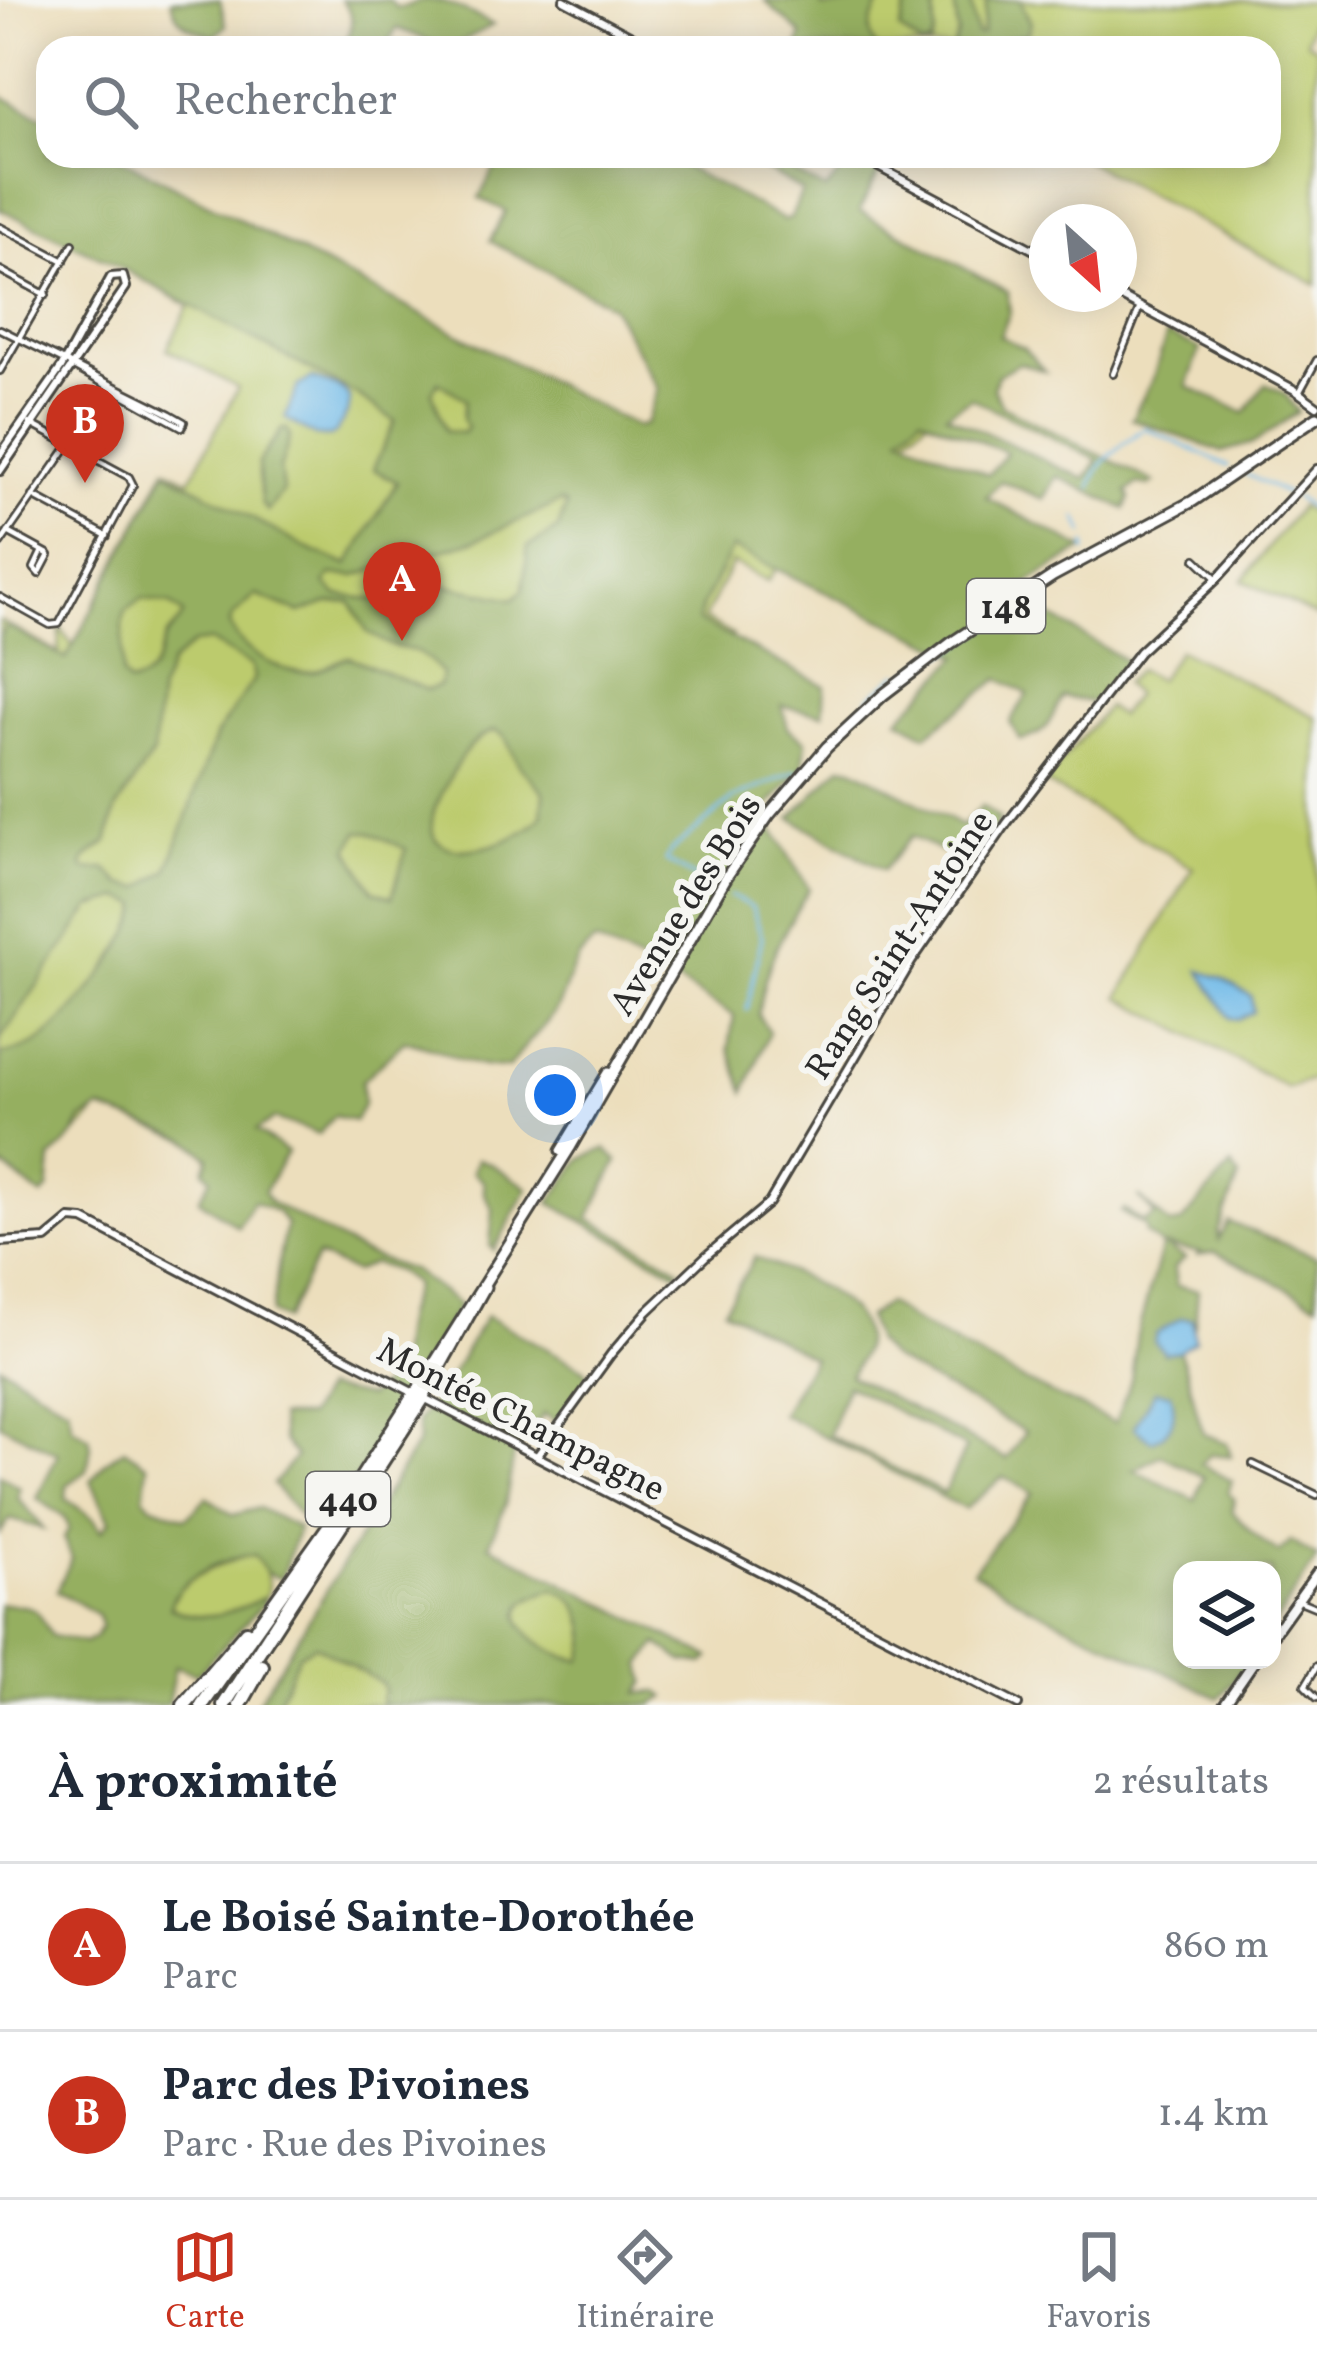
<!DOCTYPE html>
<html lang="fr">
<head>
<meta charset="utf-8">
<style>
  :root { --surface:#fff; --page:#f2f2f3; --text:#1f2937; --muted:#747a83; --line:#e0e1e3; --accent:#c8321e }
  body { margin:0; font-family:Vollkorn,serif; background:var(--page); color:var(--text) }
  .controls { position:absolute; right:36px; bottom:36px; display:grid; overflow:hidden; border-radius:24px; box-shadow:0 6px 30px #0003 }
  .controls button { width:108px; height:108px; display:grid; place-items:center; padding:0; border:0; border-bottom:3px solid var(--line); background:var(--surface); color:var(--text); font:60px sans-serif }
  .compass { position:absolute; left:1029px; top:204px; width:108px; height:108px; border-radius:50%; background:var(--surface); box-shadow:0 6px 30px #0003; rotate:153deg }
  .you { position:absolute; left:555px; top:1095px; width:42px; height:42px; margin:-30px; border:9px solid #fff; border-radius:50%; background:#1a73e8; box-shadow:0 0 0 18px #1a73e833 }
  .badge { display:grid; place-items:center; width:78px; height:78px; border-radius:50%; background:var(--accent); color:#fff; font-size:39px; font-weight:700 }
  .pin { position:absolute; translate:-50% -99px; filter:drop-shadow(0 3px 6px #0008) }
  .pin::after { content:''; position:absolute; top:63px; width:42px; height:36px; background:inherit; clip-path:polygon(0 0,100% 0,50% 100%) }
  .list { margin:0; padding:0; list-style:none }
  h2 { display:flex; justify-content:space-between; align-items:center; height:156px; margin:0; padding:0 48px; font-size:51px }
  h2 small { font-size:39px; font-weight:400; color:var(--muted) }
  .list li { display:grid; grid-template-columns:78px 1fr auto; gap:36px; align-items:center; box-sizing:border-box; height:168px; padding:0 48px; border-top:3px solid var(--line) }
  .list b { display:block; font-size:45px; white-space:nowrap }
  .list p { margin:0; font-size:39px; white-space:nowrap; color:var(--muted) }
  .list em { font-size:39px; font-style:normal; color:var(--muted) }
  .icon { flex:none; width:66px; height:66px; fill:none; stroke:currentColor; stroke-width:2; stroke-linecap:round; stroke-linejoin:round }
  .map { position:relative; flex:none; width:1317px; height:1705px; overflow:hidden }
  .search { position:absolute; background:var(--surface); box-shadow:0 6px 30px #0003; left:36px; right:36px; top:36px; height:132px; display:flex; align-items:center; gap:30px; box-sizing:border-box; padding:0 42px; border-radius:36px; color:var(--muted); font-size:45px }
  .sheet { height:492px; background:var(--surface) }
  nav { display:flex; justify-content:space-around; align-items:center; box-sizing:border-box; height:168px; border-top:3px solid var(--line); background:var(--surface); font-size:33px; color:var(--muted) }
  nav a { display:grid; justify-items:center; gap:6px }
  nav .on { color:var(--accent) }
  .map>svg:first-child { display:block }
</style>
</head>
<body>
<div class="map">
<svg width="1317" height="1705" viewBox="0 0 1317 1705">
  <rect width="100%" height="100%" fill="#f6f6f2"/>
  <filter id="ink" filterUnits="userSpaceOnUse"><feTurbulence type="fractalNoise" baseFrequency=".00833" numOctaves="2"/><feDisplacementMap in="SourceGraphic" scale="24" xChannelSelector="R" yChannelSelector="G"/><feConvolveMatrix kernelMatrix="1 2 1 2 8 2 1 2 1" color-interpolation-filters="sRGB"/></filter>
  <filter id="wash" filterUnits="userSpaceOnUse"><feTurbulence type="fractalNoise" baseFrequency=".004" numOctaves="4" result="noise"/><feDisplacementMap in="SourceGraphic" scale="48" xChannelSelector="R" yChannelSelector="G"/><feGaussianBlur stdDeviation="2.7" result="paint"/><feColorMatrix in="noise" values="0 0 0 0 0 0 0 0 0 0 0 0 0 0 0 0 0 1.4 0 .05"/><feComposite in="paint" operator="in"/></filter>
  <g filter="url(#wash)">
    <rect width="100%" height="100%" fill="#ecdebc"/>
    <path fill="#bccb6d" stroke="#747b4c" stroke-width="3" d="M 869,0 L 1317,2 L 1306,41 L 1317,48 L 1317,285 L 1077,156 L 1269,156 L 1269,48 L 877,48 L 856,37 Z
      M 0,95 L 48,120 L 48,156 L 116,156 L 637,427 L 646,424 L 658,389 L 612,306 L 490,241 L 506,211 L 480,197 L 806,233 L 853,157 L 880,171 L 859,211 L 1008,292 L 1010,313 L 1000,336 L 1030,355 L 932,416 L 812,513 L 768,581 L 732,563 L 704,619 L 733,635 L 551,915 L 209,1157 L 187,1139 L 100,1109 L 51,1159 L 48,1190 L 42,1196 L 5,1167 L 0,1169 L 0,621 L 59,653 L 60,627 L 73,646 L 166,468 L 190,480 L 238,388 L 167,349 L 189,306 L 114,263 Z
      M 1300,506 L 1317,515 L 1317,617 L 1243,580 Z
      M 1179,650 L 1317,717 L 1317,1078 L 1288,1088 L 1119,997 L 1193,868 L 1044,782 L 1107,707 L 1119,716 L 1135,695 L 1124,684 L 1138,670 L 1158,680 Z
      M 247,1554 C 266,1558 271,1580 266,1596 C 237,1612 201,1625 170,1607 L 169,1600 C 189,1574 218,1567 247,1554 Z
      M 554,1589 C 583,1597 593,1634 582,1661 C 559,1659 528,1640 519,1619 C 518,1597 538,1595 554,1589 Z
      M 315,1645 L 380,1682 L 384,1690 L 381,1705 L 276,1705 L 299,1654 Z"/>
    <path fill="#95af60" stroke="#606d46" stroke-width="3" fill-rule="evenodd" d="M 171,0 L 220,0 L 226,26 L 215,36 C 193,30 175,25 171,0 Z
      M 341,0 L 389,0 L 397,8 C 409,7 415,1 426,0 C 449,0 473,15 493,25 L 448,48 L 397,28 L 385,48 L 346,48 C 348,26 360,19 341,0 Z
      M 823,0 L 822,7 C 843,8 861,0 882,0 C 874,16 862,34 878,48 L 798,48 L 802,35 L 765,1 Z
      M 909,0 L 934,0 L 935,33 L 931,44 L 922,47 L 900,30 Z
      M 954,0 L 970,0 L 977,35 L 982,34 L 987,0 L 1020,0 L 1031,23 L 1027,34 L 1002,40 L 993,48 L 953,48 L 958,34 Z
      M 0,95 L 48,120 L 48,156 L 116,156 L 637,427 L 646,424 L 658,389 L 612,306 L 490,241 L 506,211 L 479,198 L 501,156 L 663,156 L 784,220 L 791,218 L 802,191 L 742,156 L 763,156 L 826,190 L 853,156 L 879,170 L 859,211 L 1008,292 L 1009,314 L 1000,336 L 1023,348 L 1045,371 L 1019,363 L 998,375 L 993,388 L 1002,406 L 1154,482 L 1149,486 L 1138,484 L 1127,492 L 1130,498 L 1125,509 L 1057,476 L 1044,499 L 1001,481 L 986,497 L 1084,549 L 1011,593 L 1128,662 L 1097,703 L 1063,697 C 1048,720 1051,734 1020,740 L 1010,722 L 1028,694 L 999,679 L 926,735 L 899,719 L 959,656 L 732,548 L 702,606 L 698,621 L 825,686 L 823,714 L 782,706 L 788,728 L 806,741 L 803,768 L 767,808 L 770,825 L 809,889 C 781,936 766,960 758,1015 L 769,1032 L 745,1092 L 729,1048 L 734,1016 L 661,972 L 595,942 C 571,957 569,985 557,1008 C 550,1022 521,1048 509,1067 C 470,1072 442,1046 404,1041 L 362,1081 L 363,1105 L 355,1121 L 334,1116 L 319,1134 L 274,1119 L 256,1131 L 287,1152 L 264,1192 L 270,1202 L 363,1253 L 413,1271 L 459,1305 L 366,1465 L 315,1535 L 273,1484 L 296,1457 L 283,1441 L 279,1417 L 307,1417 L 324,1389 L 368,1397 C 407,1366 395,1365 403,1322 C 405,1310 411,1297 414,1284 L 396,1271 L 373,1263 L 354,1272 L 317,1256 L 285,1320 L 271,1313 C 278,1284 277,1253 287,1225 L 277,1212 L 253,1201 L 238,1227 L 199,1199 L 211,1178 L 204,1170 L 209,1157 L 187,1139 L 101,1109 L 82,1119 L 75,1134 L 51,1159 L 48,1190 L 42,1196 L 5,1167 L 0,1169 L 0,1055 C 12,1053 26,1049 37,1043 C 66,1025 137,938 139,905 L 122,898 L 91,907 L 0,1040 L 0,638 L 7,626 L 66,659 L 166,471 L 306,548 L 348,565 L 397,482 L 373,469 L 395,421 L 357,395 L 114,264 L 0,209 ZM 438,382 L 465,399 L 463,419 L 467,428 L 463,433 L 446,431 L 432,392 ZM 971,398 L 1097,460 L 1098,461 L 1085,479 L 946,414 ZM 921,416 L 1006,452 L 1006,453 L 988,475 L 901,435 ZM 561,502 L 566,506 L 558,529 L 528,547 L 523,590 L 513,599 L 440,584 L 417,601 L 402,603 L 337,595 L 325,584 L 330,575 L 355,576 L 473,541 ZM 256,595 L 300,613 L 327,603 L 351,602 L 367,632 L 390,645 L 415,651 L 431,661 L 442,674 L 439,686 L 427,690 L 349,657 C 336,660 325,670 312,672 C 283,676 239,651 230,624 L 232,617 ZM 142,599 L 170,604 L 183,614 C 179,626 171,628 165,639 C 156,661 156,679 129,684 L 122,675 L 123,620 L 126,610 ZM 209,641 L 252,666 L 254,679 L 216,735 L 168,870 L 141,888 L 121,884 L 106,869 L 86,870 L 83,867 L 85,859 L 107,842 L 116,810 L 153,753 L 160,689 L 171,663 L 194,643 ZM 496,730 L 505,737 L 519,765 L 544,792 L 542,816 C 513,851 413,873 435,808 C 450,779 462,740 496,730 ZM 358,832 L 369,832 L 406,849 L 392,897 L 373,890 L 349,849 Z
      M 1167,334 L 1200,349 L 1187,386 L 1245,413 L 1265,384 L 1285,394 L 1298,412 L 1254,443 L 1222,452 L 1132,419 L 1153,378 Z
      M 282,429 L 287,429 L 290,437 L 280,469 L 283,491 L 268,511 L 262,505 L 258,463 Z
      M 841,766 L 853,768 L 962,826 L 982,806 L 1000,819 L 968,866 L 912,836 L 883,870 L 791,818 Z
      M 606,1149 L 618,1161 L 589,1218 L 680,1269 L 677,1273 L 550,1203 L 582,1158 Z
      M 477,1159 L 490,1163 L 528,1188 L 494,1250 L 490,1246 L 493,1209 L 484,1193 L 484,1182 L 473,1172 Z
      M 1232,1166 L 1239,1177 L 1218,1232 L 1219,1239 L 1229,1222 L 1317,1257 L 1317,1303 L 1215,1252 L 1196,1256 L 1201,1253 L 1164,1245 L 1185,1258 L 1174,1268 L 1176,1286 L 1198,1290 L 1195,1325 L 1189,1318 L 1165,1353 L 1179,1351 C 1192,1377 1193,1407 1204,1434 L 1227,1443 L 1231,1456 L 1211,1454 L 1201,1464 L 1232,1481 L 1228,1493 L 1234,1499 L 1232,1511 C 1247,1528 1259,1541 1280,1553 L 1291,1541 L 1317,1558 L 1272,1628 L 1272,1570 L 1182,1570 L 1182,1660 L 1250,1660 L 1219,1698 L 1028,1605 L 973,1571 L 1033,1493 L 1003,1477 L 965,1509 L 781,1414 L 813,1358 L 724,1309 L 755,1257 C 789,1273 875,1300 863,1350 C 861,1358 853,1368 850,1376 L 1007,1459 L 1025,1432 L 891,1358 L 875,1342 L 867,1317 L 887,1303 L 914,1322 L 1024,1381 L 1115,1423 L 1131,1380 L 1137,1335 L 1162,1246 L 1145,1234 L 1145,1227 L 1121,1212 L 1124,1209 L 1143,1222 L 1155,1215 L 1138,1196 L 1170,1225 L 1182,1223 C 1198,1203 1214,1185 1232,1166 ZM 847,1385 L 966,1448 L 944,1493 L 829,1435 ZM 1161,1455 L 1204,1477 L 1195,1500 L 1134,1470 Z
      M 486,1316 L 584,1369 L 590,1377 L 558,1423 L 544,1414 L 514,1454 L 505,1506 L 489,1545 L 710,1658 L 704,1664 L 683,1661 L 658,1644 L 642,1664 L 646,1682 L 639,1693 L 659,1692 L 666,1697 L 652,1705 L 381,1705 L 384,1690 L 380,1682 L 315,1645 L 299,1654 L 276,1705 L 256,1705 L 418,1442 L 417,1421 L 442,1390 ZM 554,1589 C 583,1597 593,1634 582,1660 C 559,1659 528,1640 519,1619 C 518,1598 538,1596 554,1589 Z
      M 0,1365 C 24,1379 43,1395 68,1407 L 72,1427 L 89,1437 L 91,1446 L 87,1471 L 67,1485 L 66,1499 L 94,1519 L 102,1531 L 110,1521 L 91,1481 L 106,1461 L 124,1449 L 148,1465 L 144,1497 L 151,1505 L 186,1518 L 207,1497 L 233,1515 L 259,1508 L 298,1528 L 281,1579 L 267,1573 L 254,1555 C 224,1558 177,1577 170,1607 C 200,1625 237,1612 266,1596 L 263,1604 L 197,1674 L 175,1666 L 168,1703 L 163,1705 L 0,1705 L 0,1604 C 39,1606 34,1606 52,1636 L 85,1643 L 95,1637 L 101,1626 L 98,1615 L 57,1591 L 72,1558 L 64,1539 L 69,1528 L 65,1518 L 37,1498 L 58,1454 L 0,1424 Z
      M 0,1475 L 20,1488 L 18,1498 L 44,1529 L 10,1519 L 0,1533 Z"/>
    <path fill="#70bae8" stroke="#4e728a" stroke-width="3" d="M 312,378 C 338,388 363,391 342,422 C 331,437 345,426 329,437 L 315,436 L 285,418 L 298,386 Z
      M 1200,971 L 1222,978 L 1251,996 L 1253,1012 L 1238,1019 L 1230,1018 Z
      M 1181,1318 L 1192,1319 L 1195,1340 L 1179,1351 L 1165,1353 L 1154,1341 L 1156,1334 Z
      M 1155,1391 L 1171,1393 C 1177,1414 1174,1432 1152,1441 L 1134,1427 Z"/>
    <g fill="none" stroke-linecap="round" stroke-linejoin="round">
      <path stroke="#70bae8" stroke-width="3" d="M 1245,474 L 1289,495
        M 1091,488 C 1095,461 1125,444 1145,428 L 1228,466
        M 1295,498 L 1317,511
        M 1077,517 L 1084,533
        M 1086,544 L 1086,551
        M 941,656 L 1094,561
        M 868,699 L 899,673
        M 711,887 L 666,861 L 670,852 L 733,799 L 797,771
        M 730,896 L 752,907 L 762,937 L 747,1010"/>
    </g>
  </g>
  <g filter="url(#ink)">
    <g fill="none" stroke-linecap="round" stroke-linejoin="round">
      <g stroke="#484641" stroke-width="10">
        <path id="minor" d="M 0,227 L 64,261
          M 0,270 L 46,295
          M 0,329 L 170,414 L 184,422 L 182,427 L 70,365
          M 0,371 L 73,244
          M 1113,374 L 1140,307
          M 1300,391 L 1317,360
          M 33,496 L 107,536
          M 8,532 L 48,554 L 49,555 L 39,574 L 34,568 L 42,551
          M 0,544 L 69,445
          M 1196,559 L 1217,579
          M 0,597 L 50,625 L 59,624 L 133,485 L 129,477 L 29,423
          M 1253,1464 L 1317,1495
          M 1300,1601 L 1317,1608
          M 1317,1666 L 1305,1686 L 1317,1698"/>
      </g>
      <g stroke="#484641" stroke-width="12">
        <path id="tertiary" d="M 564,0 L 654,48
          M 858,156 L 1047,257
          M 1116,294 L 1295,390 L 1317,406
          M 0,455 L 61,368 L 111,277 L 123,276 L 126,287 L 0,471
          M 0,1242 L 46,1239 L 70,1219 L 84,1220 L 412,1392
          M 424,1398 L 1018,1705
          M 537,1456 L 611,1354 L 647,1312 L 707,1255 L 769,1203 L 912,961 L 1007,823 L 1139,652 L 1217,579 L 1317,469"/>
      </g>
      <g stroke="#484641" stroke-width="14">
        <path id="secondary" d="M 1272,1636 L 1317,1573
          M 1224,1705 L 1255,1660"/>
      </g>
      <g stroke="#484641" stroke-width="15">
        <path id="primary" d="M 561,1151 L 608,1073
          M 415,1394 L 571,1146 L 727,876 L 769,815 L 827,747 L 883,695 L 951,643 L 1053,576 L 1193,501 L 1317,417
          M 423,1398 L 485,1287"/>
      </g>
      <g stroke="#484641" stroke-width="18">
        <path id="motorway" d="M 184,1705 L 246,1632
          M 202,1705 L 347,1501 L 415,1394
          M 224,1705 L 423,1398
          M 240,1705 L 262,1666"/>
      </g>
      <use href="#minor" stroke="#fff" stroke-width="4.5"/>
      <use href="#tertiary" stroke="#fff" stroke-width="6"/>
      <use href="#secondary" stroke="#fff" stroke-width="8"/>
      <use href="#primary" stroke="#fff" stroke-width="9"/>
      <use href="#motorway" stroke="#fff" stroke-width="12"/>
    </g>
  </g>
  <g text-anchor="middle" stroke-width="12" stroke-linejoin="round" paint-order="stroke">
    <g fill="#f6f6f2" stroke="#686867" stroke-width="3">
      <rect x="967" y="579" width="78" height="54" rx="9"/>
      <rect x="306" y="1472" width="84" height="54" rx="9"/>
    </g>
    <g font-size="33" font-weight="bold" fill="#2b2b2b">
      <text x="1006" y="618">148</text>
      <text x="348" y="1511">440</text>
    </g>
    <g font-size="36" fill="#2b2b2b" stroke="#f6f6f2">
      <text transform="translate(684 904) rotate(-58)" y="13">Avenue des Bois</text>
      <text transform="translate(898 944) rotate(-57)" y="13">Rang Saint-Antoine</text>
      <text transform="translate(522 1418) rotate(27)" y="13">Montée Champagne</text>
    </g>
  </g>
</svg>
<div class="controls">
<button><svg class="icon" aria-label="layers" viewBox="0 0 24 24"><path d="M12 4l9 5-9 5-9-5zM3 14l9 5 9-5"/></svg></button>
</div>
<svg class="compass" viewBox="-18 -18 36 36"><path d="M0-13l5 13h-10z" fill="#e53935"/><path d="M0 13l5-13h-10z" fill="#747a83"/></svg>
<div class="you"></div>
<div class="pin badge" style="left:402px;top:641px">A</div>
<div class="pin badge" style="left:85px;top:483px">B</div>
<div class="search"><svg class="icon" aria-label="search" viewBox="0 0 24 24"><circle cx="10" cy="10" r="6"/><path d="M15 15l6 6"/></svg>Rechercher</div>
</div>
<section class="sheet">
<h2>À proximité<small>2 résultats</small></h2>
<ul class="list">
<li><span class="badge">A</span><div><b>Le Boisé Sainte-Dorothée</b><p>Parc</p></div><em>860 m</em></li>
<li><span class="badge">B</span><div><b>Parc des Pivoines</b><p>Parc · Rue des Pivoines</p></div><em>1.4 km</em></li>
</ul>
</section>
<nav>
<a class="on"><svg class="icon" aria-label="map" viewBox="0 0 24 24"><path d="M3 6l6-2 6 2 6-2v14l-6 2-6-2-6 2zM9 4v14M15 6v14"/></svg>Carte</a>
<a><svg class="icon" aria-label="directions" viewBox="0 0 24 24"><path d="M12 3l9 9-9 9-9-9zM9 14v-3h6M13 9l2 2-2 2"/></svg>Itinéraire</a>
<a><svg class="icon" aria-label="saved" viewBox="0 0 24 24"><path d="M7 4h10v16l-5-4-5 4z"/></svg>Favoris</a>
</nav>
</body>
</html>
